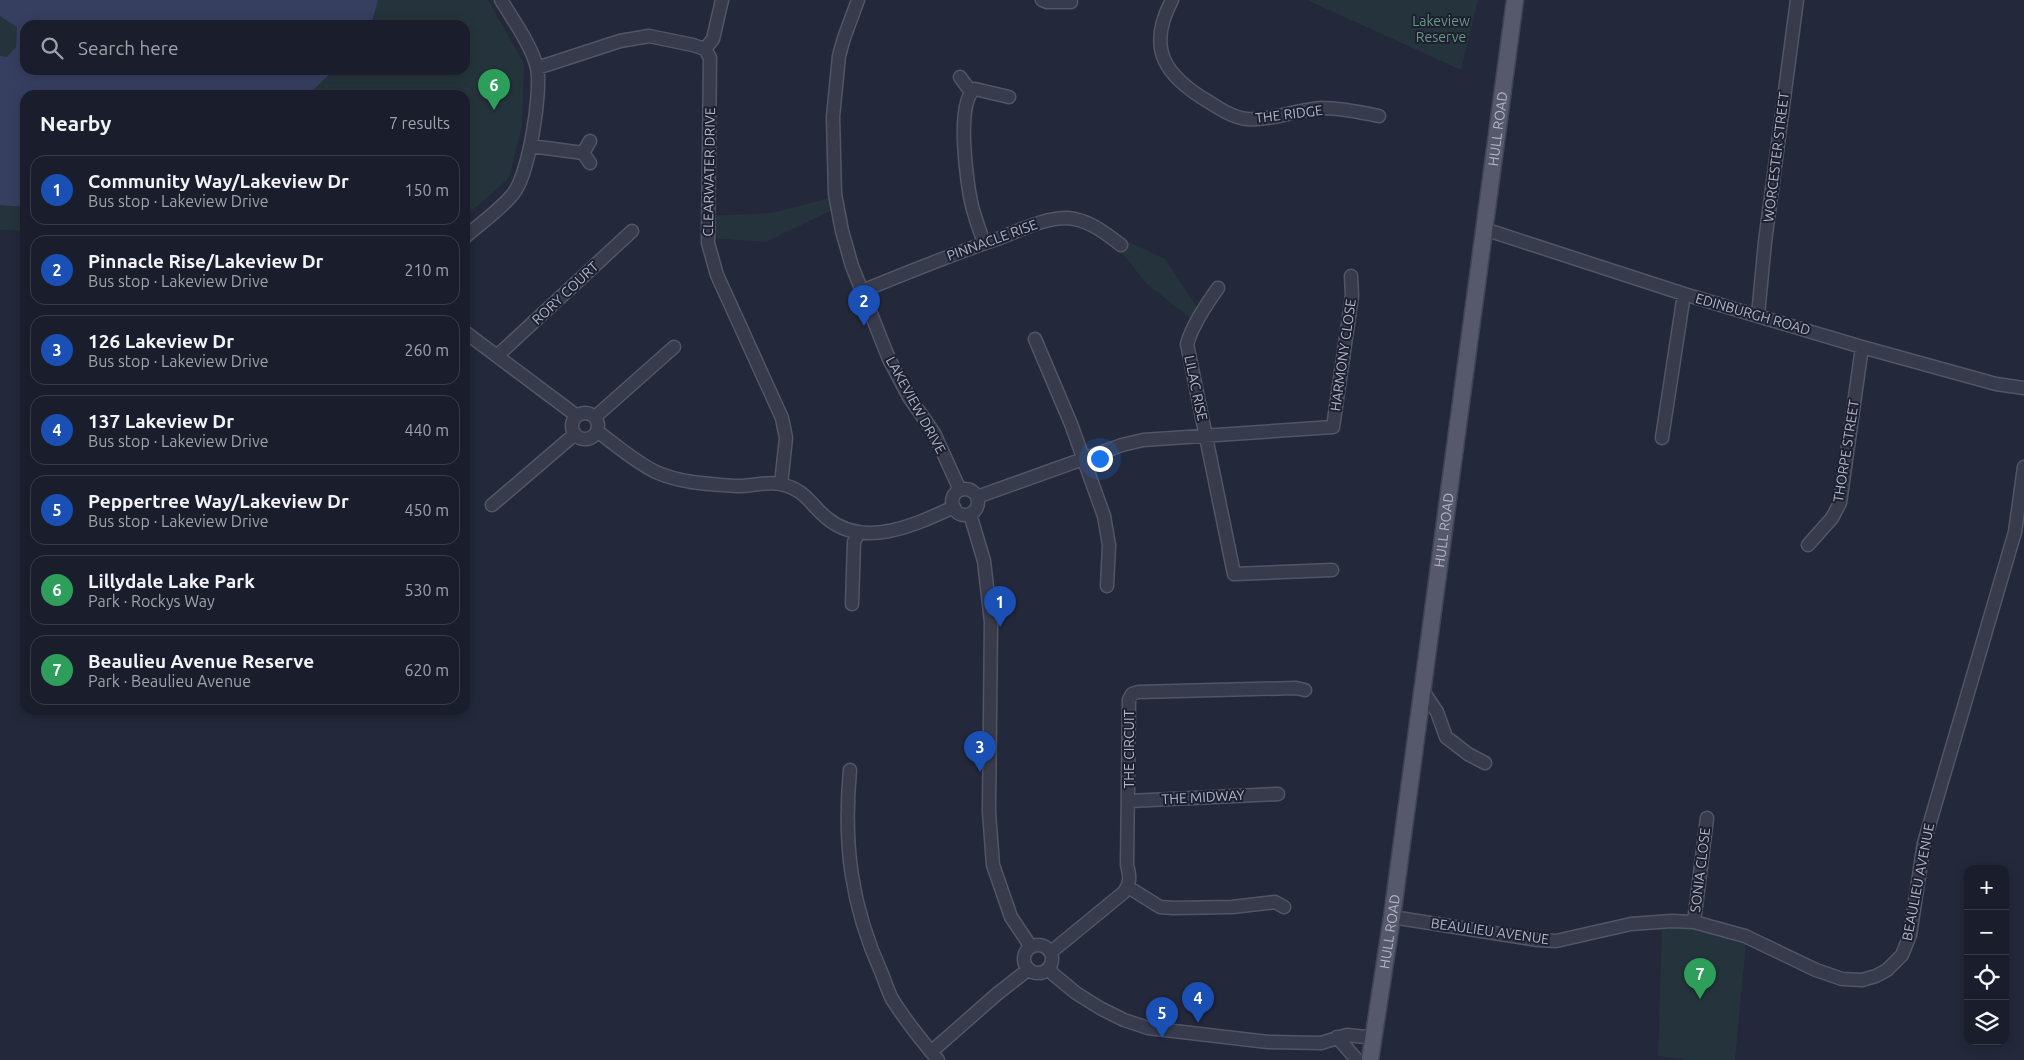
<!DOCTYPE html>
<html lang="en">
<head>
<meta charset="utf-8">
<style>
  :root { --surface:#1a1e2c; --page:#232734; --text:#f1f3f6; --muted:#9fa2a9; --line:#383c48; --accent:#db2777 }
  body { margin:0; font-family:Ubuntu,sans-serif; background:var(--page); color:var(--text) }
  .controls { position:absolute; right:15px; bottom:15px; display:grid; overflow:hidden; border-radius:10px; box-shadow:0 2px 12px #0003 }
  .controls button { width:45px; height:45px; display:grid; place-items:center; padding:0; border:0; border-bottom:1px solid var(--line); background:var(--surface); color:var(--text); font:25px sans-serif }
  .you { position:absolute; left:1099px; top:458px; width:18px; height:18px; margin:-12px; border:4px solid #fff; border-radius:50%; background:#1a73e8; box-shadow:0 0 0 8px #1a73e833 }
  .badge { display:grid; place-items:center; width:32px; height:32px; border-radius:50%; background:var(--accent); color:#fff; font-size:16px; font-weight:700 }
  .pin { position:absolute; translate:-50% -41px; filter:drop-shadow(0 1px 2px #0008) }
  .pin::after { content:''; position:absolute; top:26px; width:18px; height:15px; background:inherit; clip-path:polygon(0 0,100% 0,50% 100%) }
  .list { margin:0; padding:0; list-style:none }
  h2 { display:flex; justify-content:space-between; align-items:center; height:65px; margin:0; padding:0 20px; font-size:21px }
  h2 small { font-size:16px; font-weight:400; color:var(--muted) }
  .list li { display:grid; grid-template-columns:32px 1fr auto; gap:15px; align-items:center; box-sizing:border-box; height:70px; margin:0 10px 10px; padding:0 10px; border:1px solid var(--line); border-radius:15px }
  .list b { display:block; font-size:19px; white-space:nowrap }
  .list p { margin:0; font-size:16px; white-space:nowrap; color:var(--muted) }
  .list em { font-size:16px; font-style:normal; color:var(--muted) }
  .icon { flex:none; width:28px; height:28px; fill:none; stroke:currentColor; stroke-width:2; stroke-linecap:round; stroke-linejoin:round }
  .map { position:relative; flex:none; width:2024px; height:1060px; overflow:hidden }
  .search { position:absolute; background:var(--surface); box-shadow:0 2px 12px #0003; left:20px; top:20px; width:450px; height:55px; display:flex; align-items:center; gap:12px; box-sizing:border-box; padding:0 18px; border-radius:15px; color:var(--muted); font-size:19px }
  .panel { position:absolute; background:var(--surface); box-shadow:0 2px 12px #0003; left:20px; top:90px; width:450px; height:625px; border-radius:15px }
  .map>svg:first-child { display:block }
</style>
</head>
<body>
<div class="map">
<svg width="2024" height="1060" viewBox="0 0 2024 1060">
  <rect width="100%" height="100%" fill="#23283b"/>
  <path fill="#25343c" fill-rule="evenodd" d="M 0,0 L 488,0 L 524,64 L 522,126 L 509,178 L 465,217 L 465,95 L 25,95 L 25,231 L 0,230 ZM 25,25 L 465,25 L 465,70 L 25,70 Z
    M 1307,0 L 1478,0 L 1461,70 Z
    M 829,198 L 832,210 L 766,242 L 711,238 L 707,216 L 772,213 Z
    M 1125,240 L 1165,259 L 1200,312 L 1195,322 L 1147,284 L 1122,253 Z
    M 1662,928 L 1700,929 L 1746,943 L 1735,1060 L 1686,1060 L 1658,1056 Z"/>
  <path fill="#373f61" d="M 0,0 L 378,0 L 371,25 L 25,25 L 25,70 L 334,70 L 308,95 L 25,95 L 25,207 L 0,205 L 0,56 L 7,57 L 16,47 L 17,27 L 0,16 Z"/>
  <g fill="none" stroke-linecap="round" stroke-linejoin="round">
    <g stroke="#525566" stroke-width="15">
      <path id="minor" d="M 858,0 L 844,38 L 839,56 L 833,117 L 835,194 L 842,231 L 852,266 L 889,359 L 909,397 L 934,433 L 960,490
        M 1042,0 L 1047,2 L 1071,2
        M 1172,0 C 1146,49 1165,76 1209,102 C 1220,109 1234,118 1247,119 C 1272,121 1297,109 1322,108 C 1341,108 1360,112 1379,116
        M 705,49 L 713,39 L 722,0
        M 537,68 L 620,41 L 649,36 L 693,45 L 705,49 L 710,58 L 708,243 L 717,275 L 782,418 L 786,438 L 781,484
        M 960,77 L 971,92
        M 531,146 L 583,153
        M 590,163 L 583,153 L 590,141
        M 1484,229 L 1684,294 L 1862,347 L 1996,384 L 2024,388
        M 465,237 C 481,223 500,210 513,194 C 529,175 542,91 537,68 C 532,46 513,20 501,0
        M 984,243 C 980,231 975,218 972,206 C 967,185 955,101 975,89 L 1009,97
        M 1218,288 C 1206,305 1193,324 1187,344 L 1234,574 L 1332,570
        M 862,291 C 906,273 950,255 994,240 C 1018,232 1041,218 1067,218 C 1088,219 1105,233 1121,245
        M 1758,315 L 1765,242 L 1797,0
        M 465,332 L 577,416
        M 1035,339 L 1071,424 L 1104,516 L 1109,545 L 1107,586
        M 497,356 L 632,231
        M572 426a13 13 0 1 1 26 0a13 13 0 1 1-26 0Z
        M 595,417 L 674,347
        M 597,431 C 616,445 635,462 656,472 C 680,483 709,484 735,486 C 750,487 765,481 780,484 C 807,490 809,504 828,519 C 865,549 917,524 954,507
        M 1662,438 L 1684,294
        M952 502a13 13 0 1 1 26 0a13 13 0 1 1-26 0Z
        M 977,497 L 1122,445 L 1143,440 L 1333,427 L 1352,296 L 1351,276
        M 492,505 L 575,434
        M 970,514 L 984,561 L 991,622 L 989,812 L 993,865 L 1011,917 L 1031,947
        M 1808,545 L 1832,518 L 1840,503 L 1862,347
        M 852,604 L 854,542 L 859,532
        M 1423,691 L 1437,712 L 1446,737 L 1468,754 L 1485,763
        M 850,770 C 843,844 851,906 882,974 C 885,982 888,991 892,999 C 905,1020 922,1041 938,1060
        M 1129,801 L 1278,794
        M 1128,887 L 1160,907 L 1173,908 L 1232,907 L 1275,902 L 1284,907
        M 1392,917 L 1538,940 L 1556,941 L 1631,924 L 1672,921 L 1694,922 L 1745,936 L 1816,970 L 1842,979 L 1862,980 L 1876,976 L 1887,970 L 1902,955 L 1910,935 L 1924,843 L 2015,532 L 2024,467
        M 1694,922 L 1707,818
        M1024 959a14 14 0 1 1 28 0a14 14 0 1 1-28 0Z
        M 1051,952 L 1123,893 C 1131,884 1130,876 1127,865 L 1129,700 L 1132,694 L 1138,692 L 1296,688 L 1305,690
        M 1049,968 L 1053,974 L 1076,993 L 1100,1008 L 1124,1020 L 1148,1028 L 1268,1042 L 1321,1043 L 1347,1035 L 1374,1038
        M 1337,1037 L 1357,1060
        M 931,1052 L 997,994 L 1029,969"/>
    </g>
    <g stroke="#404454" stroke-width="19">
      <g id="major">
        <path id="s1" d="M 1370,1060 L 1392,917 L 1515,0"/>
      </g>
    </g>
    <use href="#minor" stroke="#373b4b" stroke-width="12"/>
    <use href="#major" stroke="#55596b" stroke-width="16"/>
  </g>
  <g text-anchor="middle" stroke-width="4" stroke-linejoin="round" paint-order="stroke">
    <g font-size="14" fill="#6a977f" stroke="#1c2030">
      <text x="1441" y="26">Lakeview<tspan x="1441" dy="16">Reserve</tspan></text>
    </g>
    <g font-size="14" fill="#b2b5c7" stroke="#1c2030">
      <text transform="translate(1289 114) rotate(-7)" y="5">THE RIDGE</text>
      <text dy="5" stroke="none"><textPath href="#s1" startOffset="940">HULL ROAD</textPath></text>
      <text transform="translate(1776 157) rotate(-83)" y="5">WORCESTER STREET</text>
      <text transform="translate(709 172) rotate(-89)" y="5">CLEARWATER DRIVE</text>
      <text transform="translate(992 240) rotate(-20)" y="5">PINNACLE RISE</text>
      <text transform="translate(565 293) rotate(-43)" y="5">RORY COURT</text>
      <text transform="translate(1753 314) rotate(16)" y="5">EDINBURGH ROAD</text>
      <text transform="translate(1343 355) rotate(-82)" y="5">HARMONY CLOSE</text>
      <text transform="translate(1196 388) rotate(78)" y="5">LILAC RISE</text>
      <text transform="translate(916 405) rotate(61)" y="5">LAKEVIEW DRIVE</text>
      <text transform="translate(1846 451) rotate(-81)" y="5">THORPE STREET</text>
      <text dy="5" stroke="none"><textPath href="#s1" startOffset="535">HULL ROAD</textPath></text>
      <text transform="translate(1129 749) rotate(-90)" y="5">THE CIRCUIT</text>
      <text transform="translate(1203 797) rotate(-3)" y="5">THE MIDWAY</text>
      <text transform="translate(1700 870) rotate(-83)" y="5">SONIA CLOSE</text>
      <text transform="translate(1918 882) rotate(-79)" y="5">BEAULIEU AVENUE</text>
      <text dy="5" stroke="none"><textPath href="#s1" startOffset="130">HULL ROAD</textPath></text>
      <text transform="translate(1490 931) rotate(8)" y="5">BEAULIEU AVENUE</text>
    </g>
  </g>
</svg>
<div class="controls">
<button>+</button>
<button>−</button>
<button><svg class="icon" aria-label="locate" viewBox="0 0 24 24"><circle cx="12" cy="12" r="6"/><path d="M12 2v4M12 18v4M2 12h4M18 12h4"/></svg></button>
<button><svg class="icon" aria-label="layers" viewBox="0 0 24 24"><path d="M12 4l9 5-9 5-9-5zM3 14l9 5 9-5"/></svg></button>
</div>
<div class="you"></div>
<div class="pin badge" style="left:1000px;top:627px;background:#1a4fb4">1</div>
<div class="pin badge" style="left:864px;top:326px;background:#1a4fb4">2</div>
<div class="pin badge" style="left:980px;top:772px;background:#1a4fb4">3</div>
<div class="pin badge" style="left:1198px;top:1023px;background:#1a4fb4">4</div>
<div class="pin badge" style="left:1162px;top:1038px;background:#1a4fb4">5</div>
<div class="pin badge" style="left:494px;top:110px;background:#2e9e5b">6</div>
<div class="pin badge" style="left:1700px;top:999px;background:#2e9e5b">7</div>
<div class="search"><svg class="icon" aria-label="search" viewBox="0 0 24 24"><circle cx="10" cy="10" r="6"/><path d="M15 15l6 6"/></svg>Search here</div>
<section class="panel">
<h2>Nearby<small>7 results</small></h2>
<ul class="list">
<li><span class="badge" style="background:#1a4fb4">1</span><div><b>Community Way/Lakeview Dr</b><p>Bus stop · Lakeview Drive</p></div><em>150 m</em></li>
<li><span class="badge" style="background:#1a4fb4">2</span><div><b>Pinnacle Rise/Lakeview Dr</b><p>Bus stop · Lakeview Drive</p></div><em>210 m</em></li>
<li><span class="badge" style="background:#1a4fb4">3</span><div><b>126 Lakeview Dr</b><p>Bus stop · Lakeview Drive</p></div><em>260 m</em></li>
<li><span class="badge" style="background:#1a4fb4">4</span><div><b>137 Lakeview Dr</b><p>Bus stop · Lakeview Drive</p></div><em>440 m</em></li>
<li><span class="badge" style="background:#1a4fb4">5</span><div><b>Peppertree Way/Lakeview Dr</b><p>Bus stop · Lakeview Drive</p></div><em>450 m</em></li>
<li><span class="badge" style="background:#2e9e5b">6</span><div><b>Lillydale Lake Park</b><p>Park · Rockys Way</p></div><em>530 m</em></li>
<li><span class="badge" style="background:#2e9e5b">7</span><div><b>Beaulieu Avenue Reserve</b><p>Park · Beaulieu Avenue</p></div><em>620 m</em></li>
</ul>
</section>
</div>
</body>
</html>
